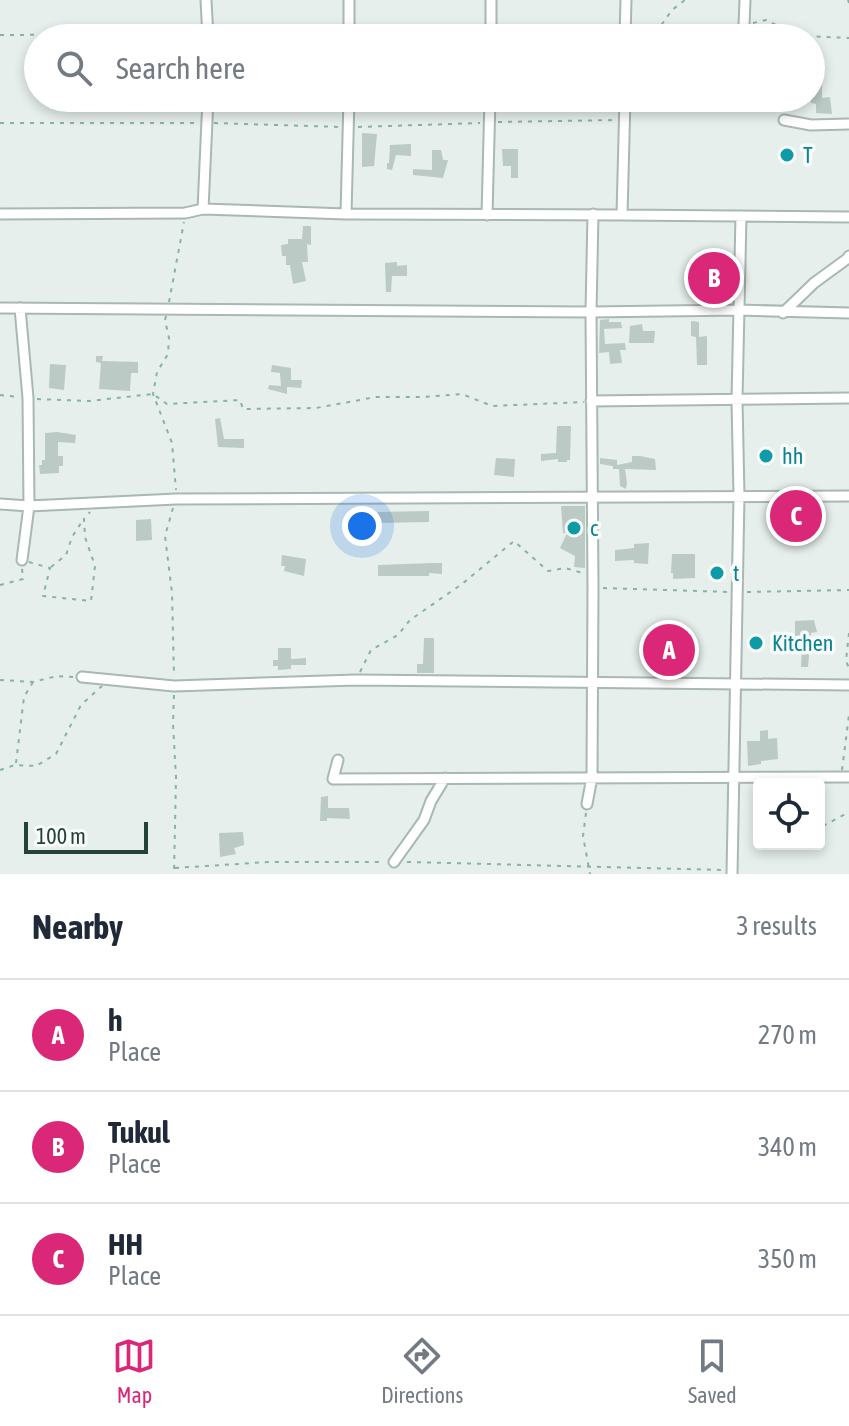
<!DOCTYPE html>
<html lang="en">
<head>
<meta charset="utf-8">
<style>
  :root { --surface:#fff; --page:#f2f2f3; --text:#1f2937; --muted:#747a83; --line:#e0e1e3; --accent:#db2777 }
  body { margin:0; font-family:"Asap Condensed",sans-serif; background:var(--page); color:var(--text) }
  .controls { position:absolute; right:24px; bottom:24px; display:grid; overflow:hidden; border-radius:8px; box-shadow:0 4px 12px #0003 }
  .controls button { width:72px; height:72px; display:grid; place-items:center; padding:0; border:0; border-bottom:2px solid var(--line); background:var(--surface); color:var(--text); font:40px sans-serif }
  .scale { position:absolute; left:24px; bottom:20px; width:124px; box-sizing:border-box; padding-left:8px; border:4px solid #24423a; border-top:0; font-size:22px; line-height:28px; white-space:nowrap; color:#24423a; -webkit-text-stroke:6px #f7fbf9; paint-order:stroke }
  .you { position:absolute; left:362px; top:526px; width:28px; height:28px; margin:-20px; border:6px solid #fff; border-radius:50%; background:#1a73e8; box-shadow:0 0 0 12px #1a73e833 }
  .badge { display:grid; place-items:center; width:52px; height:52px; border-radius:50%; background:var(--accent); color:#fff; font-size:26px; font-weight:700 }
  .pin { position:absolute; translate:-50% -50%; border:4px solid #fff; box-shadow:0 2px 8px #0006 }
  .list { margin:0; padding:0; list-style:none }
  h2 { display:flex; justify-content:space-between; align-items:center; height:104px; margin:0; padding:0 32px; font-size:34px }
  h2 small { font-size:26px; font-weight:400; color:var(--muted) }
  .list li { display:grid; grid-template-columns:52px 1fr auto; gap:24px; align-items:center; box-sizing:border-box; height:112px; padding:0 32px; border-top:2px solid var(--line) }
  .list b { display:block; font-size:30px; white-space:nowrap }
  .list p { margin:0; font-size:26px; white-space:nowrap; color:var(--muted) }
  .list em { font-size:26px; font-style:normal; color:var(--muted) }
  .icon { flex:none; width:44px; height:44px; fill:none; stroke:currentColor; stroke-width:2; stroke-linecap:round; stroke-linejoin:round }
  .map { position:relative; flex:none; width:849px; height:874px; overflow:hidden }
  .search { position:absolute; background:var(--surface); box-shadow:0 4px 12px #0003; left:24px; right:24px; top:24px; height:88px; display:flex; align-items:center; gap:20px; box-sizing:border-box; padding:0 28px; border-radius:44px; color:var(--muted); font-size:30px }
  .sheet { height:440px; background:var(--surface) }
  nav { display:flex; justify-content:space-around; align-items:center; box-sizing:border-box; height:112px; border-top:2px solid var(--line); background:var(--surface); font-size:22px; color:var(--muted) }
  nav a { display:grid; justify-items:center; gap:4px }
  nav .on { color:var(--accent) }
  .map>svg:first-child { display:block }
</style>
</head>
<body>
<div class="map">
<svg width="849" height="874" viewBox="0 0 849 874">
  <rect width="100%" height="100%" fill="#e6efeb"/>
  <path fill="#bbcac4" d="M 822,84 L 822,98 L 830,97 L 832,114 L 816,113 L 816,104 L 811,103 L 811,85 Z
    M 362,133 L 377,134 L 374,166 L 362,167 Z
    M 411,144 L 411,156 L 396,155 L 392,170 L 387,169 L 387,163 L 389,163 L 390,145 Z
    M 502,149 L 518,149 L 518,178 L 511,178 L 511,166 L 503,166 Z
    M 432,150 L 441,150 L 443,160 L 448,160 L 443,178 L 413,175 L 413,169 L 432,170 Z
    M 303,226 L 311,226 L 311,245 L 307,244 L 308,262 L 302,262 L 306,281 L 293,284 L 290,265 L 286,265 L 286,256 L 282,256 L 281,245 L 288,244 L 288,239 L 302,239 Z
    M 397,262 L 397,266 L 407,265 L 407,276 L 392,276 L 391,292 L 386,292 L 385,263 Z
    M 609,319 L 609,322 L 621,322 L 622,328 L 604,329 L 605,344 L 625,343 L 626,350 L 620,350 L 622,363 L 610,364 L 609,352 L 599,353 L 600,320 Z
    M 691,321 L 699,322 L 699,337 L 707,336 L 707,365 L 697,365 L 696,337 L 691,336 Z
    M 642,324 L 643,331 L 655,331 L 654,343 L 629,343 L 630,326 Z
    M 96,356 L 103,356 L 102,361 L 138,362 L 138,373 L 131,373 L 130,391 L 99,389 L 101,363 L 96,362 Z
    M 50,364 L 66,365 L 64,390 L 49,388 Z
    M 272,365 L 291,368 L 291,380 L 302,380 L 301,388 L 287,387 L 287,394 L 268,389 L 269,385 L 281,386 L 280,373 L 271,372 Z
    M 220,418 L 224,439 L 244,439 L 244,448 L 218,447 L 215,419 Z
    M 557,426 L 571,426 L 570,460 L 567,460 L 567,462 L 558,462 L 558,459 L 541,461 L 541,454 L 556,453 Z
    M 57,432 L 76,435 L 75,443 L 58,442 L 58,456 L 63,456 L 63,466 L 59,466 L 59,473 L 40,474 L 39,465 L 42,465 L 42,460 L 45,460 L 45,433 Z
    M 632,456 L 640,456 L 655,459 L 656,470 L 625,469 L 627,483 L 626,489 L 620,486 L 619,469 L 613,469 L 613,466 L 600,464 L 600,458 L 617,460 L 617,465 L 632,462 Z
    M 496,458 L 515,459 L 514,477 L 494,475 Z
    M 561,506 L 585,506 L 585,568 L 574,567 L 575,556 L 560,548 L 567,533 L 563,533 Z
    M 429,511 L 429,522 L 378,523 L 378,512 Z
    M 151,519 L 152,540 L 136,541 L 136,520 Z
    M 649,543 L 648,564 L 634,563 L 634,560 L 615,561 L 615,550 L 634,548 L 634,544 Z
    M 672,554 L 695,554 L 695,578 L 673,579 L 673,573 L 671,573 Z
    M 282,555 L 306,559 L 304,576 L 284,571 L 285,566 L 281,566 Z
    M 433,563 L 442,563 L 442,574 L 429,573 L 429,576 L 378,576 L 378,565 Z
    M 814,620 L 817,632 L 811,633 L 808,667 L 801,667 L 802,645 L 796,646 L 789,638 L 795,639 L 795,621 Z
    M 662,626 L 669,626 L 667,643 L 679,643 L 679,657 L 658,657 L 658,643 L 660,643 Z
    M 424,638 L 434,638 L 434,673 L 417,673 L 417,664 L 423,664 Z
    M 278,648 L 291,648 L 291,659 L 306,658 L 306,665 L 291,665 L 291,669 L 278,670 L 278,666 L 273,666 L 273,660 L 278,660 Z
    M 768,730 L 768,739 L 777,738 L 778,759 L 761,761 L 761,764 L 748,766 L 747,741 L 760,741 L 760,731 Z
    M 328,796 L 328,808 L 349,808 L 350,819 L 327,818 L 327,821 L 320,821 L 321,797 Z
    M 243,832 L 244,845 L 234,848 L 236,854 L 220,857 L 219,833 Z"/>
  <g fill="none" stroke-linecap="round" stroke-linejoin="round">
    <g stroke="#a8b8b2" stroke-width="13">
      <path id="minor" d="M 206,0 L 208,38
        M 491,0 L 491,38
        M 744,25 L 745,0
        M 349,38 L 349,0
        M 625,38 L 626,0
        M 784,120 L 811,125 L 849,124
        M 203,209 L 208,98
        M 0,214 L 185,213 L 203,209 L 346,214 L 622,215 L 625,98
        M 346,214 L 349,98
        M 487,215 L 490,98
        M 622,215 L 849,217
        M 0,308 L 591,312 L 739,310 L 849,313
        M 20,308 L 28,398 L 29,506 L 22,560
        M 783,313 L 814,283 L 847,259 L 849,256
        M 591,401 L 849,398
        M 0,504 L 29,506 L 176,499 L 849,496
        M 82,677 L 174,686 L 356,680 L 849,685
        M 338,760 L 333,779 L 849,777
        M 587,804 L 592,777 L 593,587 L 591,312 L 593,214
        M 394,862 L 424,820 L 431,801 L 445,778
        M 732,874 L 739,496 L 737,400 L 741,216"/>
    </g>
    <path stroke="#86b3a5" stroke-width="2" stroke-dasharray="4 6" stroke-linecap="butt" d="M 848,0 L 849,3
      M 753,23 L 766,20 L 776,25 L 784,35 L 849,38
      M 633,31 L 660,27 L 672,10 L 685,0
      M 217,34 L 328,38
      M 0,35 L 199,34
      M 501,36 L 615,33
      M 388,38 L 483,36
      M 498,122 L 616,120
      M 0,123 L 200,123
      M 214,123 L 340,127
      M 358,127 L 480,123
      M 169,302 L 184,222
      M 166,316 L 165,320 L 169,338 L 168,354 L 157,372 L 153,394 L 172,443 L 176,490
      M 0,395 L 19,397
      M 37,399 L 89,401 L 153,394 L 167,404 L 240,400 L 243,409 L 316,408 L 376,397 L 422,397 L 462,394 L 492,406 L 584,402
      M 173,508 L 165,536 L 172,593 L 174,676
      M 29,562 L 50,568 L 43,596 L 91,601 L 95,566 L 85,537 L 84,519 L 90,512
      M 51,567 L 66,555 L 72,537 L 83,520
      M 0,585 L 23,579 L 22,568
      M 603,588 L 729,592
      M 747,592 L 849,590
      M 849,633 L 846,661 L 849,668
      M 360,672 L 371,650 L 398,635 L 410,620 L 462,584 L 514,541 L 548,571 L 565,568 L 586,574
      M 0,680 L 33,682 L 57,676 L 73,677
      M 174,695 L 173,724 L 176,777 L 174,874
      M 16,763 L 24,697 L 33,682
      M 0,770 L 15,765 L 36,766 L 56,754 L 81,705 L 102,686
      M 842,770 L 849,715
      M 586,813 L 583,836 L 590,874
      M 823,826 L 849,812
      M 407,862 L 724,870
      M 175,868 L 268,862 L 384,862"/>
    <use href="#minor" stroke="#fff" stroke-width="9"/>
  </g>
  <g fill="#0f9aa8" stroke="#f7fbf9" stroke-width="3">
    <circle cx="787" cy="155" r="8"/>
    <circle cx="766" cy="456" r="8"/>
    <circle cx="574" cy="528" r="8"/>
    <circle cx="717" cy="573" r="8"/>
    <circle cx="756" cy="643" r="8"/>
  </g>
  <g text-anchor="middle" stroke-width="7" stroke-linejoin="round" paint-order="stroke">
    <g font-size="22" fill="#0d838f" stroke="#f7fbf9" text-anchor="start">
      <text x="803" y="163">T</text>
      <text x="782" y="464">hh</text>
      <text x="590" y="536">c</text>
      <text x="733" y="581">t</text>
      <text x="772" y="651">Kitchen</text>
    </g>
  </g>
</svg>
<div class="controls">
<button><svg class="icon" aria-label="locate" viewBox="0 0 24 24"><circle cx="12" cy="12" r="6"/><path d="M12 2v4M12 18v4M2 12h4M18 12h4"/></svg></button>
</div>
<div class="scale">100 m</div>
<div class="you"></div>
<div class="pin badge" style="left:669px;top:650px">A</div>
<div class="pin badge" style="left:714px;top:278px">B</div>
<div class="pin badge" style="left:796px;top:516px">C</div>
<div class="search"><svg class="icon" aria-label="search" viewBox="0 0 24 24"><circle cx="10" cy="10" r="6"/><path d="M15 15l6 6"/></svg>Search here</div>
</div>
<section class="sheet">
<h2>Nearby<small>3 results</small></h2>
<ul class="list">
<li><span class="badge">A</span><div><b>h</b><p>Place</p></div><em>270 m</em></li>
<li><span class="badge">B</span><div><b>Tukul</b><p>Place</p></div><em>340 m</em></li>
<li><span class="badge">C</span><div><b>HH</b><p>Place</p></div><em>350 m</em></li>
</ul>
</section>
<nav>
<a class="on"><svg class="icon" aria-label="map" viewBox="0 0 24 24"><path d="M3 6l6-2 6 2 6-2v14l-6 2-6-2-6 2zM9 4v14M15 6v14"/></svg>Map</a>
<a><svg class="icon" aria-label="directions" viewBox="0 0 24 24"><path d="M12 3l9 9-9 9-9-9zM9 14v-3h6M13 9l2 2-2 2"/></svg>Directions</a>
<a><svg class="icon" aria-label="saved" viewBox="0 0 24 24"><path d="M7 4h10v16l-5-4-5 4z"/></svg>Saved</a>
</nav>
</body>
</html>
